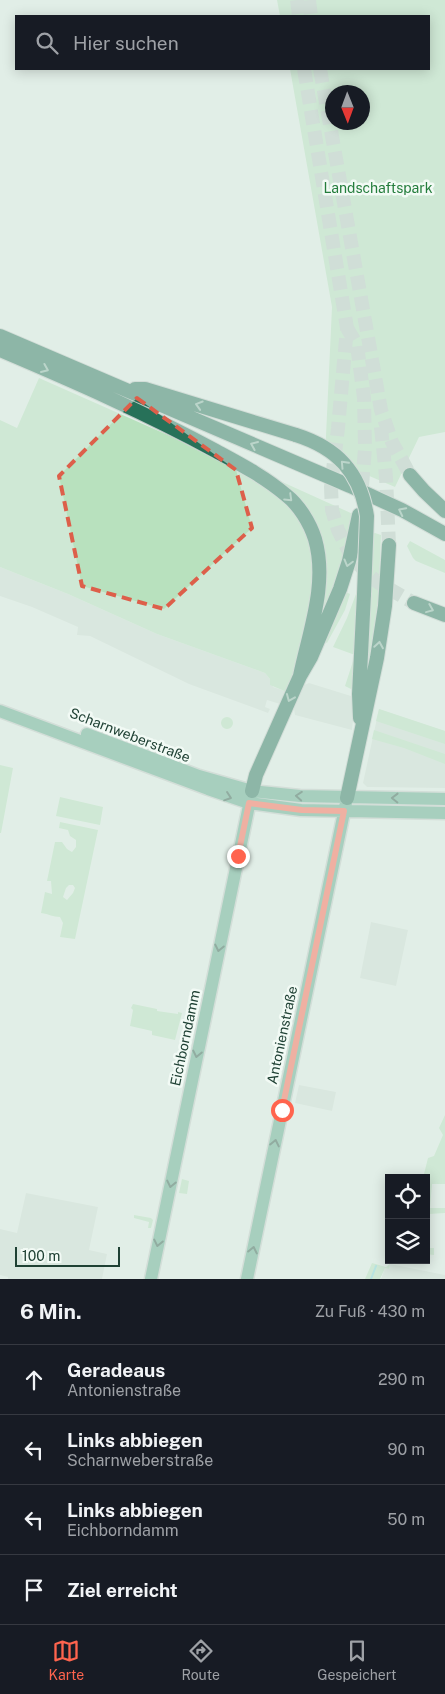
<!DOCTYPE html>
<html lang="de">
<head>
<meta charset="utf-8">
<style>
  :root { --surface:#171b24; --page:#242831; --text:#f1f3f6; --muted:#9ea1a6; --line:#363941; --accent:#ff644e }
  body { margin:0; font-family:"Public Sans",sans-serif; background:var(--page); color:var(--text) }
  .controls { position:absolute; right:15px; bottom:15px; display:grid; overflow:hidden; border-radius:0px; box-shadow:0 2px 12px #0003 }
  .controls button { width:45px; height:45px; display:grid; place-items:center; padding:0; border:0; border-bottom:1px solid var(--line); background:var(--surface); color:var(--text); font:25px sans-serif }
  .compass { position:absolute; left:325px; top:85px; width:45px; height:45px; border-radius:50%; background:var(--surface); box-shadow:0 2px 12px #0003; rotate:179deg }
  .scale { position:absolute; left:15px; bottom:12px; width:105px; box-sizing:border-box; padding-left:5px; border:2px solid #1f4134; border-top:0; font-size:14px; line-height:18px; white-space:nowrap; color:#1f4134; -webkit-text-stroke:4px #f2faf5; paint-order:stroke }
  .stop { position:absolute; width:15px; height:15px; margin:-11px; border:4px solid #ff644e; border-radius:50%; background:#fff }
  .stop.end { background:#ff644e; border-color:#fff; box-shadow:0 1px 5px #0008 }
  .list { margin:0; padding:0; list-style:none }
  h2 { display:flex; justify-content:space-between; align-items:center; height:65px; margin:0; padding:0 20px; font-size:21px }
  h2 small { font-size:16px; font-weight:400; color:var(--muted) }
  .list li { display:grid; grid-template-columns:32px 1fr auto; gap:15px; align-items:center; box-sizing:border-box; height:70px; padding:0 20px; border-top:1px solid var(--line) }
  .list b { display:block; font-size:19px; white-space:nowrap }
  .list p { margin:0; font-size:16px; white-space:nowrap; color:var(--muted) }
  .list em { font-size:16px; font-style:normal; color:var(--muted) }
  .icon { flex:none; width:28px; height:28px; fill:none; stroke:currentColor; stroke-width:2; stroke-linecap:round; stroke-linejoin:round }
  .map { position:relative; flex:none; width:445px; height:1279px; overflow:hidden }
  .search { position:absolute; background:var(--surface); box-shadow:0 2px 12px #0003; left:15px; right:15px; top:15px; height:55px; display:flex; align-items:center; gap:12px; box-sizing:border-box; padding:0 18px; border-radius:0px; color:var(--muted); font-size:19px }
  .sheet { height:345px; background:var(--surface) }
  nav { display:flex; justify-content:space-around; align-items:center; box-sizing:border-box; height:70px; border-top:1px solid var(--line); background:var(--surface); font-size:14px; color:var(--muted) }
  nav a { display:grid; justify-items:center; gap:2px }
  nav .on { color:var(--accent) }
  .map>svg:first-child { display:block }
</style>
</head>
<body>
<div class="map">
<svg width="445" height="1279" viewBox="0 0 445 1279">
  <rect width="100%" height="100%" fill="#e1eee7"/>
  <path fill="#cfded5" d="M 0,567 L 68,594 L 157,634 L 265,673 L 270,679 L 273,687 L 285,691 L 280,704 L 267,700 L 265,707 L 270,709 L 268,713 L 189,684 L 90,636 L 77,635 L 78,627 L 32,607 L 0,596 Z
    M 309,683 L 351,696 L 355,701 L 352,730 L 295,715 L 294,709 L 299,696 L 304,685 Z
    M 379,709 L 445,731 L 445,788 L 367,787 L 363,783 Z
    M 371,922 L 408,930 L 396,986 L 360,978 Z
    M 299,1085 L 336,1092 L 332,1111 L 295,1103 Z
    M 26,1193 L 98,1207 L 89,1250 L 107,1254 L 102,1279 L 8,1279 L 8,1277 L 0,1275 L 0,1229 L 17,1233 Z
    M 390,1264 L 445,1275 L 445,1279 L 381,1279 L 385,1268 L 389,1269 Z"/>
  <path fill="#b8e1be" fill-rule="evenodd" d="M 277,0 L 445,0 L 445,432 L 419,437 L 395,487 L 325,457 L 332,307 L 290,69 L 429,69 L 429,16 L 280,16 ZM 332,92 L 362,92 L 362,122 L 332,122 Z
    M 39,378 L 170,436 L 262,484 L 291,505 L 304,528 L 313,551 L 313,590 L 296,666 L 287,692 L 270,685 L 270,679 L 265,673 L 157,634 L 68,594 L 0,567 L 0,420 L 17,428 Z
    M 269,476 L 353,514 C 345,559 330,600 313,642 L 324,556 Z
    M 375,533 L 381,535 L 377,628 L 365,682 L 372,534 Z
    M 410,541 L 445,560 L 445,573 L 416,561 L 413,558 L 407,546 Z
    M 346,592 L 350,594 L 345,610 L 327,643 L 325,642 Z
    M 356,594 L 360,595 L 355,687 L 351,689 L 345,686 L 355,655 L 333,647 L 347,618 Z
    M 379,709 L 445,731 L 445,744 L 376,721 Z
    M221 723a6 6 0 1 1 12 0a6 6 0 1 1-12 0Z
    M 374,730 L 445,754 L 445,764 L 404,748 L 372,739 Z
    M 0,765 L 13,768 L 1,833 L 0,833 Z
    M 60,797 L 103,807 L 100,825 L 56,816 Z
    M 363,803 L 445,805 L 445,808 L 363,807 Z
    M 60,822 L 98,830 L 75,939 L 60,937 L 63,923 L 60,917 C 53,917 49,914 41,913 L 45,892 L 52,894 L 51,881 L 47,881 L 55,842 L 62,842 L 67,849 L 72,852 L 76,847 L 76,840 L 70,836 L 68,830 L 59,828 ZM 69,885 L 73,885 L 75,888 L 73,893 L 67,900 L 63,897 L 66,888 Z
    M 133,1004 L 157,1009 L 157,1011 L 178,1014 L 178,1012 L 182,1013 L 175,1040 L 152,1035 L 152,1031 L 130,1026 L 133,1010 L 131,1008 Z
    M 445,1115 L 445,1184 L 432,1184 L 430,1208 L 445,1208 L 445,1218 L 445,1213 L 429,1214 L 429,1248 L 434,1248 L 434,1255 L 426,1254 L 426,1178 L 423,1178 L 428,1158 L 434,1156 L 443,1135 L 439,1128 Z
    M 182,1179 L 189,1181 L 187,1194 L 179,1193 Z
    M 134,1215 L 151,1218 L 153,1220 L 151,1228 L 148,1228 L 149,1222 L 134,1218 Z
    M 372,1263 L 386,1267 L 390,1264 L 389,1269 L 385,1268 L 380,1279 L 365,1279 Z"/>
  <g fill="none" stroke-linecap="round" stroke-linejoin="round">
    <path stroke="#83d6d9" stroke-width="2" d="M 371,1279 L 376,1266"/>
    <path stroke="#bacbc3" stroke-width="14" stroke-dasharray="14 7" stroke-linecap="butt" d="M 297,0 L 299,16
      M 309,0 L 311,16
      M 304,69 L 347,328 L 338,428 L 331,487 L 332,510 L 338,530 L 348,550 L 366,573 L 379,583 L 414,603
      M 320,69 L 381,410 L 392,442 L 410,475
      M 347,328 L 357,345 L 364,398 L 365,448 L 361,499
      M 381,427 L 386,477 L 389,545"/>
    <g stroke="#c0cac6" stroke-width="15">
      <path id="major" d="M 0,711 L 208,789 L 249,803 L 301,810 L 445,813
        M 87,734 L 199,776 L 252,791 L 300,796 L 445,799
        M 151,1279 L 252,791
        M 247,1279 L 347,798"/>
    </g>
    <g stroke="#c0cac6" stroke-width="16">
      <path id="highway" d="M 0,336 L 350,486 L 402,510 L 445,534
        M 0,350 C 73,381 146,413 216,451 C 240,464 265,477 286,495 C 299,505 310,523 315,539 C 328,584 309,632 300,676
        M 135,389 L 145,389 L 296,435
        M 410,475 L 424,491 L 445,511
        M 414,603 L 445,615
        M 360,718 L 359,694 L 364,594
        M 252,791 L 256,775 L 300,676 L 311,657 L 340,589 L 349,561 L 359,515
        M 347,798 L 377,658 L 385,606 L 389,545"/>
    </g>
    <use href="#major" stroke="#60a98d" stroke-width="12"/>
    <use href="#highway" stroke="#277159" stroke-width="14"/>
    <g stroke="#c0cac6" stroke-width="16" stroke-linecap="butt">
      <path id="highway-bridge" d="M 296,435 C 337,448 360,472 367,516 L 364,594"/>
    </g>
    <use href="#highway-bridge" stroke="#277159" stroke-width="14"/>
  </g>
  <defs><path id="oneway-chevron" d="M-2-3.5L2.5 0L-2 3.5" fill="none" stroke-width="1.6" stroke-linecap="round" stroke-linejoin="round" transform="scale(1.25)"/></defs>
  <g stroke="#8cb6a7">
    <use href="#oneway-chevron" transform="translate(45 369) rotate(23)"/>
    <use href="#oneway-chevron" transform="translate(199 405) rotate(-163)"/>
    <use href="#oneway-chevron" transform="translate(254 445) rotate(-157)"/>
    <use href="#oneway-chevron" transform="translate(344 464) rotate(-133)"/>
    <use href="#oneway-chevron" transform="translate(289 498) rotate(44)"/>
    <use href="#oneway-chevron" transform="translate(402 511) rotate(-153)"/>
    <use href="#oneway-chevron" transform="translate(348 563) rotate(105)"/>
    <use href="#oneway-chevron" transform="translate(430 609) rotate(22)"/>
    <use href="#oneway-chevron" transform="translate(379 645) rotate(-81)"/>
    <use href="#oneway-chevron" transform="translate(290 698) rotate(113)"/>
  </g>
  <g stroke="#2f5b4a">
    <use href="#oneway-chevron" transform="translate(299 796) rotate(-176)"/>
    <use href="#oneway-chevron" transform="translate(228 797) rotate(19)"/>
    <use href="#oneway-chevron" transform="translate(395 798) rotate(-179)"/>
    <use href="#oneway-chevron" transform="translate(219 948) rotate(102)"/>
    <use href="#oneway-chevron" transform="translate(197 1054) rotate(102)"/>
    <use href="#oneway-chevron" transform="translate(275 1143) rotate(-78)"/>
    <use href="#oneway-chevron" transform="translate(171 1184) rotate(102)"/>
    <use href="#oneway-chevron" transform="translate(158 1243) rotate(102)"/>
    <use href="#oneway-chevron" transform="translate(253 1250) rotate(-78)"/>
  </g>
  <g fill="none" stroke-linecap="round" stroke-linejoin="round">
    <path stroke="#ff644e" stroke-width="6" d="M 238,856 L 249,803 L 302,810 L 344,811 L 282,1110"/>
  </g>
  <path d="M0 0H445V1279H0ZM 137,398 L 236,470 L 252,528 L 164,609 L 82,586 L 59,476 Z" fill="#e1eee7" fill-opacity=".55" fill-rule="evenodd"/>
  <path fill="none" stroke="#dd5f4a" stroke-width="4" stroke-dasharray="10 6" stroke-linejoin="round" d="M 137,398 L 236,470 L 252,528 L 164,609 L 82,586 L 59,476 Z"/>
  <g text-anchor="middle" stroke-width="5" stroke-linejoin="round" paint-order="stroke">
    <g font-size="14" fill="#247d3c" stroke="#f2faf5">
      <text x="378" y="193">Landschaftspark</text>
    </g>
    <g font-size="14" fill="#1f4134" stroke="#f2faf5">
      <text transform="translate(130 735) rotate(21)" y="5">Scharnweberstraße</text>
      <text transform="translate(282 1035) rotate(-78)" y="5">Antonienstraße</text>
      <text transform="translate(185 1038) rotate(-78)" y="5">Eichborndamm</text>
    </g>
  </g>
</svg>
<div class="controls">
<button><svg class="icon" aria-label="locate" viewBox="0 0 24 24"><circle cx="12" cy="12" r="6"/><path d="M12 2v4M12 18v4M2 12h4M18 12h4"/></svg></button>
<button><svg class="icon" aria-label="layers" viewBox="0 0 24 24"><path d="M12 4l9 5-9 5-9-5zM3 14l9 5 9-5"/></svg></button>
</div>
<svg class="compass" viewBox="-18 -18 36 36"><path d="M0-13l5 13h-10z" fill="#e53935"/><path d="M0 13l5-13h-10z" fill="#9ea1a6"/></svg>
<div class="scale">100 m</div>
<div class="stop" style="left:282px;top:1110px"></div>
<div class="stop end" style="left:238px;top:856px"></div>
<div class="search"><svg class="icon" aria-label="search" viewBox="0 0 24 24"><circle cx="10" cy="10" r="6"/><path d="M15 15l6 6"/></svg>Hier suchen</div>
</div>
<section class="sheet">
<h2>6 Min.<small>Zu Fuß · 430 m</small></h2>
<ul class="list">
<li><svg class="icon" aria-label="ahead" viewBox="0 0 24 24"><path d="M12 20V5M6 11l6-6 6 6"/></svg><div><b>Geradeaus</b><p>Antonienstraße</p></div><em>290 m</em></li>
<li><svg class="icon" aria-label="left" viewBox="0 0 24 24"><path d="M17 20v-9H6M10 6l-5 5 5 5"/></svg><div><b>Links abbiegen</b><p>Scharnweberstraße</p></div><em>90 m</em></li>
<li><svg class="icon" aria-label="left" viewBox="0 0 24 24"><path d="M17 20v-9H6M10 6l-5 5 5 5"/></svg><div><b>Links abbiegen</b><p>Eichborndamm</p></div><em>50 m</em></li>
<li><svg class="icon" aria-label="arrive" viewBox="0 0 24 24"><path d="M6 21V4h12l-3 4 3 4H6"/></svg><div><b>Ziel erreicht</b></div></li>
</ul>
</section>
<nav>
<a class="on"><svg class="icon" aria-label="map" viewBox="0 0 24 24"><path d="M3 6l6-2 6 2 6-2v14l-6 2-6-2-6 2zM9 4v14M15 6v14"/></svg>Karte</a>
<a><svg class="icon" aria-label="directions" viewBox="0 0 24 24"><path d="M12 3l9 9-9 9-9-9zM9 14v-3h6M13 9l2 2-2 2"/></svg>Route</a>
<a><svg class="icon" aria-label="saved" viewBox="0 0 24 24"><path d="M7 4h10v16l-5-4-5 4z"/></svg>Gespeichert</a>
</nav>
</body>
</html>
